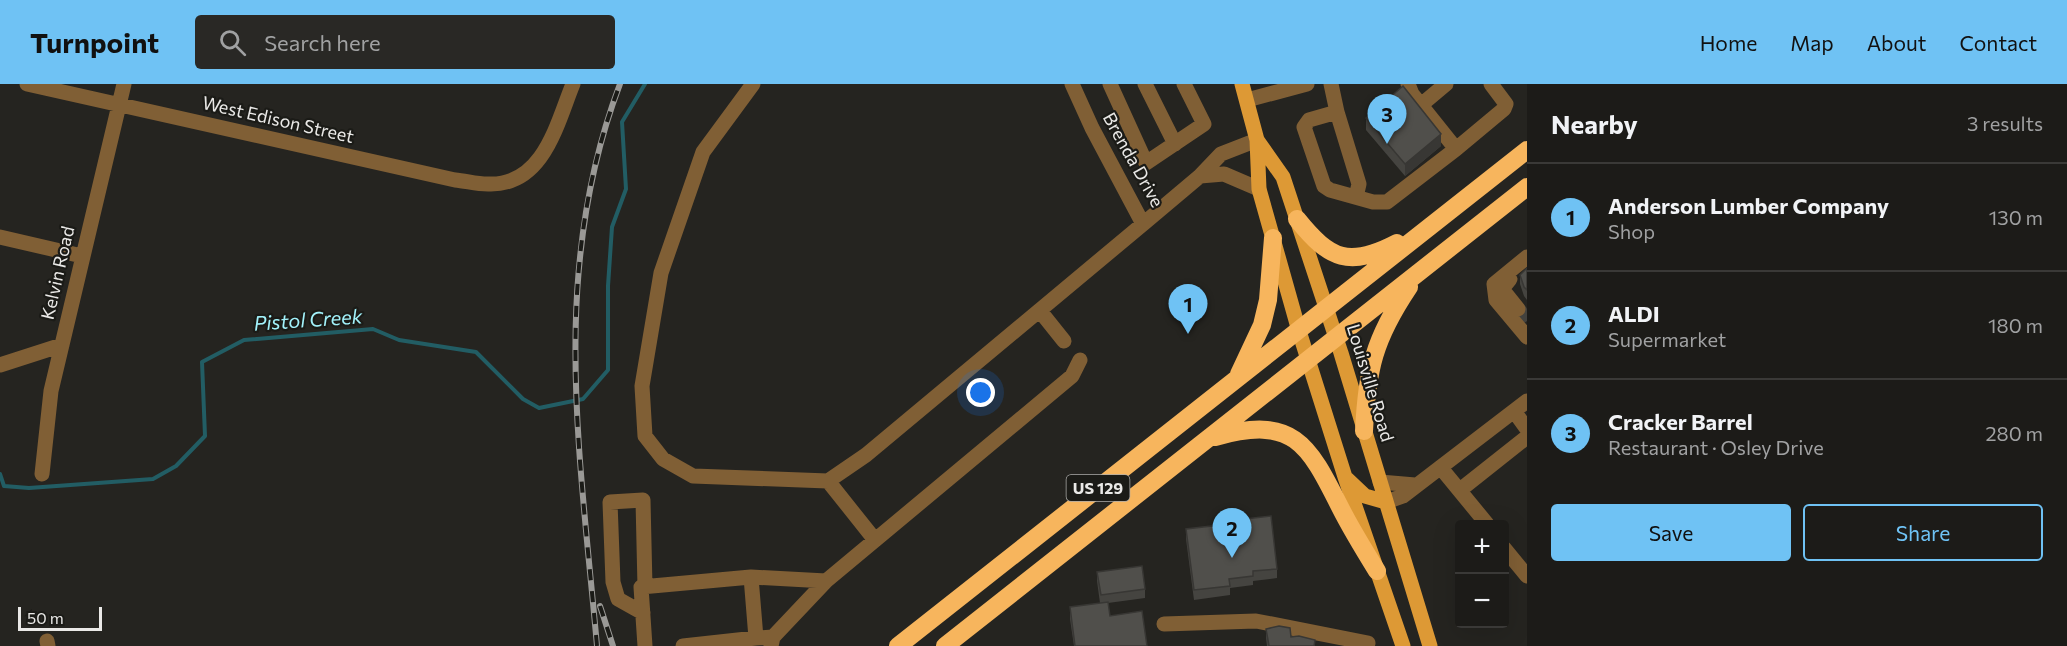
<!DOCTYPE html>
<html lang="en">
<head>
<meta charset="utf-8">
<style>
  :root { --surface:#1c1b18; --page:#292825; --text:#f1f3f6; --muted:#a0a1a2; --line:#3a3937; --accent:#6fc2f4 }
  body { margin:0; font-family:Commissioner,sans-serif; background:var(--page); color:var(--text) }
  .controls { position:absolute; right:18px; bottom:18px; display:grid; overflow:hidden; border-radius:6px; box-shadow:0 6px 24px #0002 }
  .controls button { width:54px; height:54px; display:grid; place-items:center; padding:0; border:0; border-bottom:2px solid var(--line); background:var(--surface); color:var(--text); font:30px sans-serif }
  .scale { position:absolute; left:18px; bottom:15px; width:84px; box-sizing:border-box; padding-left:6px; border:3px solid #eae9e7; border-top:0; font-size:16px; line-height:21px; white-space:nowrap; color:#eae9e7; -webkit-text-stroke:4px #1b1b17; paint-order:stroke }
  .you { position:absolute; left:981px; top:309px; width:21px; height:21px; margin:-15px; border:4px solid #fff; border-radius:50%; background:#1a73e8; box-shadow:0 0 0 9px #1a73e833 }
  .badge { display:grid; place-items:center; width:39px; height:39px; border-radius:50%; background:var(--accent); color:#111; font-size:20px; font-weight:700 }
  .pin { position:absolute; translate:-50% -50px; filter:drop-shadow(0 2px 3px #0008) }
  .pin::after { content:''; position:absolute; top:32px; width:21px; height:18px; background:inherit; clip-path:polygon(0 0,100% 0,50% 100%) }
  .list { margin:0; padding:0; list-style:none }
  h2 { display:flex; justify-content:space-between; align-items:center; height:78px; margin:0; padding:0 24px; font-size:26px }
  h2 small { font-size:20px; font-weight:400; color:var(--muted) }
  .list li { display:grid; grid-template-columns:39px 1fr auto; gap:18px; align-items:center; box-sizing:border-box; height:108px; padding:0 24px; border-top:2px solid var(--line) }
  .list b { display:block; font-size:22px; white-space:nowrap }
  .list p { margin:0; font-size:20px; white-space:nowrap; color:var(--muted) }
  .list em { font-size:20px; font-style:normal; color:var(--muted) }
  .actions { display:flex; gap:12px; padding:18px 24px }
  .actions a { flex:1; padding:14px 0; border:2px solid var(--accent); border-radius:6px; text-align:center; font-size:21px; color:var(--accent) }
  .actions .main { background:var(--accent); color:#111 }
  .icon { flex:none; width:33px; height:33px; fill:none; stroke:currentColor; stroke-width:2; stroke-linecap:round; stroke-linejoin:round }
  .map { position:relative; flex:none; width:1527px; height:562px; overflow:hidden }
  header { display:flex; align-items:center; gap:36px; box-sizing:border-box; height:84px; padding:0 30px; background:var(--accent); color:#111 }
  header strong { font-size:28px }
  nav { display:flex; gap:33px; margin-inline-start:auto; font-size:21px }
  .search { width:420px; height:54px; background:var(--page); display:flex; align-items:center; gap:15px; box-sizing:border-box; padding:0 21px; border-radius:6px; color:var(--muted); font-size:22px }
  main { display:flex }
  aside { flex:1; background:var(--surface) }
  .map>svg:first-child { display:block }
</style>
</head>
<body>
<header>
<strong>Turnpoint</strong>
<div class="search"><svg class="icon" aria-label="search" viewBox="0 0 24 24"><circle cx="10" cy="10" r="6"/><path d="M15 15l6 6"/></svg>Search here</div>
<nav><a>Home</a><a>Map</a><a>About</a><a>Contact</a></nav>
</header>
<main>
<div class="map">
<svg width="1527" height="562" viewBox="0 0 1527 562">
  <rect width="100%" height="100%" fill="#252420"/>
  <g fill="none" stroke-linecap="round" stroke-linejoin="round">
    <path stroke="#225d64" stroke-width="4" d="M 0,390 L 4,402 L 29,404 L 153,395 L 176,382 L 205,352 L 202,278 L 244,256 L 373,245 L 399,256 L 476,268 L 523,315 L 539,324 L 583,315 L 608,286 L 608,202 L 612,143 L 626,105 L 622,38 L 645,0"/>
    <path stroke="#43423e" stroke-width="15" stroke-dasharray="15 8" stroke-linecap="butt" d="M 1518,225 L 1527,237"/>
    <path stroke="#805f35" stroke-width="15" d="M 27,0 L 455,96 C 467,97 479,101 491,100 C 544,100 557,39 573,0
      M 753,0 L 703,68 L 661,189 L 642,302 L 645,352 L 663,375 L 693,392 L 828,397 L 866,371 L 1143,140
      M 1072,0 L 1092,44 L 1143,140 L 1200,92 L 1221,70 L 1257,56
      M 1110,0 L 1146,79 L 1204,40 L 1184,0
      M 1145,0 L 1175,60
      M 1331,0 L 1337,28
      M 1408,0 L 1412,10 L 1456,65 L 1504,25 L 1506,20 L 1491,0
      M 1247,16 L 1307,0
      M 1421,21 L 1446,0
      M 1200,92 L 1224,90 L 1259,105
      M 1356,113 L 1359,100 L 1337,28 L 1309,36 L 1304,43 L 1324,102 L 1330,106 L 1373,118 L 1387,118 L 1456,65
      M 0,153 L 82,172
      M 1527,173 L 1494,200 L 1496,216 L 1527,253
      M 1510,195 L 1502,205 L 1518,225
      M 1040,227 L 1064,257
      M 0,281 L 62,261
      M 1514,327 L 1527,345
      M 1441,384 L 1487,440
      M 42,390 L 51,307 L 124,0
      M 828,397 L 875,456
      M 1380,398 L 1415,401
      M 1460,406 L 1527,353
      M 1386,418 L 1403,412 L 1527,317
      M 1504,464 L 1527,492
      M 643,529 L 618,515 L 613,498 L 610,418 L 643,416 L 645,503
      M 1164,540 L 1256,537 L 1368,559
      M 773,553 L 756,554 L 751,493 L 826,497
      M 47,557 L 48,562
      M 645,562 L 641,503 L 751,493
      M 683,562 L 756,554
      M 771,562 L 773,553 L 826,497 L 1072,292 L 1080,276"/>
    <path stroke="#dd9935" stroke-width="15" d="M 1242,0 L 1257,56 L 1259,105 L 1299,247 L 1345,393 L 1403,562
      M 1257,56 L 1283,93 L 1341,269 L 1430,562
      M 1347,395 L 1365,412 L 1386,418"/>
    <path stroke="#f7b55d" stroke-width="18" d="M 1297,135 C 1330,176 1349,184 1397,159
      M 1239,290 L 1262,241 L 1268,216 L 1273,154
      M 1364,347 C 1367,285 1374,255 1409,203
      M 1215,353 C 1293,331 1308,359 1340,423 C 1351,445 1364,466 1377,487
      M 898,562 L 1527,66
      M 945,562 L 1527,103"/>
    <g stroke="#9a9996" stroke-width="6">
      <path id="rail" d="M 600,522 L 613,562
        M 597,562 C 580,369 549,187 620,0"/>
    </g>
    <use href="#rail" stroke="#1b1b17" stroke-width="4" stroke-dasharray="11" stroke-linecap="butt"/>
  </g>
  <path fill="#454440" d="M 1366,34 L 1441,62 L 1405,92 L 1366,46 Z
    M 1527,184 L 1527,216 L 1524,212 L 1520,200 L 1520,191 Z
    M 1186,445 L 1277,485 L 1277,494 L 1253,497 L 1253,501 L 1230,504 L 1230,511 L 1194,516 L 1186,455 Z
    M 1097,488 L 1145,505 L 1145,514 L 1108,519 L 1110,532 L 1147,562 L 1074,562 L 1070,535 L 1070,523 L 1100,519 L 1097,497 Z
    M 1266,545 L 1291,553 L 1315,562 L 1267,562 L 1266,554 Z"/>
  <path fill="#383734" d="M 1441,50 L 1441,62 L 1405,92 L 1405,80 Z"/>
  <path fill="#504f4b" stroke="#383734" stroke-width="1.5" d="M 1403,2 L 1441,50 L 1405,80 L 1366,34 Z
    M 1527,184 L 1527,206 L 1524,203 L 1520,191 Z
    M 1271,432 L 1277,485 L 1253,487 L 1253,492 L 1229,495 L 1230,502 L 1194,506 L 1186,445 L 1246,438 L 1245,435 Z
    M 1142,482 L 1145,505 L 1101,511 L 1097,488 Z
    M 1108,518 L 1110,532 L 1142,527 L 1147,562 L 1075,562 L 1070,523 Z
    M 1279,542 L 1290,544 L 1291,553 L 1299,552 L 1315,556 L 1314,562 L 1269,562 L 1266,545 Z"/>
  <g text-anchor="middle" stroke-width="4.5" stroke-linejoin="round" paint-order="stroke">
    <rect fill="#1b1b17" stroke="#acaba9" stroke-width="1.5" x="1066.5" y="391" width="63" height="26" rx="4.5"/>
    <g font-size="16" font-weight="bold" fill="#eae9e7">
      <text x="1098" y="410">US 129</text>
    </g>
    <g font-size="18" fill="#eae9e7" stroke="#1b1b17">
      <text transform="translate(278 36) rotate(13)" y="6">West Edison Street</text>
      <text transform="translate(1133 76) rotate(61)" y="6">Brenda Drive</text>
      <text transform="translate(58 189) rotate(-77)" y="6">Kelvin Road</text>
      <text transform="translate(1370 299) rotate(73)" y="6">Louisville Road</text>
    </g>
    <g font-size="20" font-style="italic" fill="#a3f3fc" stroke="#1b1b17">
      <text transform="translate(308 236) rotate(-4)" y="7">Pistol Creek</text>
    </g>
  </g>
</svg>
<div class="controls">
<button>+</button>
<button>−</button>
</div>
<div class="scale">50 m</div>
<div class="you"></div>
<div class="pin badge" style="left:1188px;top:250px">1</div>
<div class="pin badge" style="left:1232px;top:474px">2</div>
<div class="pin badge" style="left:1387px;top:60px">3</div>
</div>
<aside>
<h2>Nearby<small>3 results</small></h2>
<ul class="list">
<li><span class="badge">1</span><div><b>Anderson Lumber Company</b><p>Shop</p></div><em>130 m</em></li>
<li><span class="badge">2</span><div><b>ALDI</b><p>Supermarket</p></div><em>180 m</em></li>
<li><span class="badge">3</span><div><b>Cracker Barrel</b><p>Restaurant · Osley Drive</p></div><em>280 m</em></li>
</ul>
<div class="actions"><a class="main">Save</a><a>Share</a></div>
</aside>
</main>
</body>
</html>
